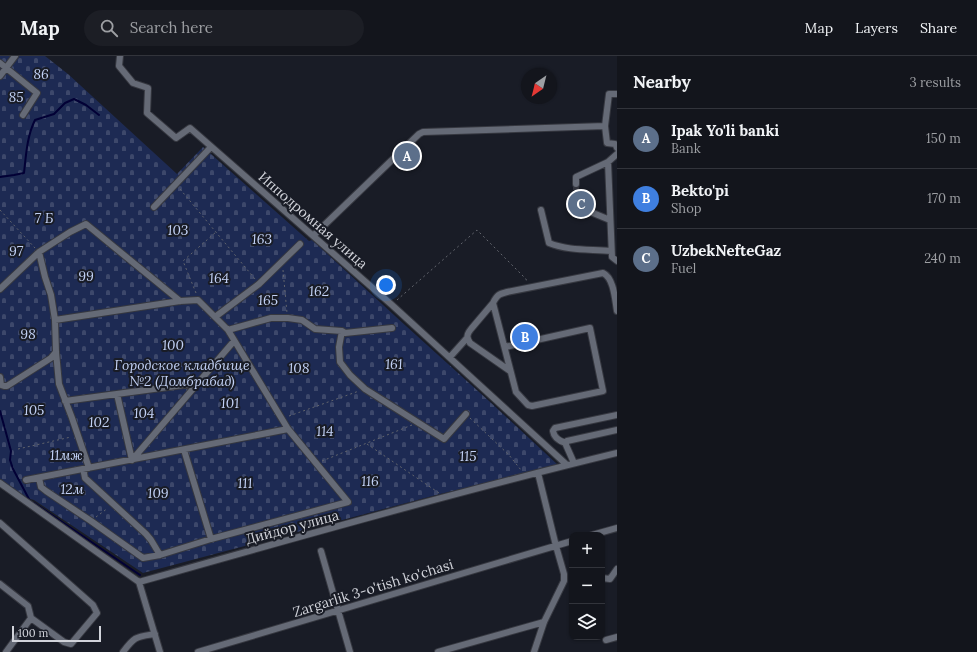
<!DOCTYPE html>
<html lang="en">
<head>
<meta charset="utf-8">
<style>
  :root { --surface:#13151c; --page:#1c1e25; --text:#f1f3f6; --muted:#9d9fa3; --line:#32343b; --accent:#efa377 }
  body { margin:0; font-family:Lora,serif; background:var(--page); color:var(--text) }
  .controls { position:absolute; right:12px; bottom:12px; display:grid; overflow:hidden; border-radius:8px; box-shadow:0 1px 3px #0004 }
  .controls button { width:36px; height:36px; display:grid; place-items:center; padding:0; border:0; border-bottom:1px solid var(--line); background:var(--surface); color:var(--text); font:20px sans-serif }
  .compass { position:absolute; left:521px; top:12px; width:36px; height:36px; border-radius:50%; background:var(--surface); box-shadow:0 1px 3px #0004; rotate:215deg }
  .scale { position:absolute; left:12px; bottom:10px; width:89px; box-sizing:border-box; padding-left:4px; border:2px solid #d1d3da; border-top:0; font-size:11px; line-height:14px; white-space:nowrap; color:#d1d3da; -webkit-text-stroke:3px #191c26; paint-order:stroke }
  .you { position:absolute; left:386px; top:229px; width:14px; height:14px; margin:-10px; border:3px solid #fff; border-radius:50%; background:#1a73e8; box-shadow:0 0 0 6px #1a73e833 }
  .badge { display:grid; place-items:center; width:26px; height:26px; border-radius:50%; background:var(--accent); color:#fff; font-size:13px; font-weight:700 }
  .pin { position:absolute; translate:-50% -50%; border:2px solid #fff; box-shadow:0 1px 4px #0006 }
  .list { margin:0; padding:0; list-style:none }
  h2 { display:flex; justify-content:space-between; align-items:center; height:52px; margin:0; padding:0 16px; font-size:17px }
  h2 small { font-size:13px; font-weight:400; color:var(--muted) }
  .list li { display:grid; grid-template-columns:26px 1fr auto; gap:12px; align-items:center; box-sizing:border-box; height:60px; padding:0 16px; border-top:1px solid var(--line) }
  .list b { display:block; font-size:15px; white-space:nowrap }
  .list p { margin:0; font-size:13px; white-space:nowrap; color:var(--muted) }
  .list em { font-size:13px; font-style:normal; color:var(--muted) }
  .icon { flex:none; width:22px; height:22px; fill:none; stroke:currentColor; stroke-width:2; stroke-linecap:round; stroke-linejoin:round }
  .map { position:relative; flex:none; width:617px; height:596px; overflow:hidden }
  header { display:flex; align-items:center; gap:24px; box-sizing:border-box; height:56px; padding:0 20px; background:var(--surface); border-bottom:1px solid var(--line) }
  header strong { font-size:19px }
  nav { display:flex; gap:22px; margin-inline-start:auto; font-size:14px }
  .search { width:280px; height:36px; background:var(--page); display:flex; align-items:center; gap:10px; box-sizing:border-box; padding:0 14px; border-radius:22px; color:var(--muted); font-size:15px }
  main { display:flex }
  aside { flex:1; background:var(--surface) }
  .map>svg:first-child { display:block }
</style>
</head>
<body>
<header>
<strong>Map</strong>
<div class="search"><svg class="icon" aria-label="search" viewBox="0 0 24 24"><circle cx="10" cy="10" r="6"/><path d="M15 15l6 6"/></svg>Search here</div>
<nav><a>Map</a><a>Layers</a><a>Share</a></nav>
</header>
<main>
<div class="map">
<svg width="617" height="596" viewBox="0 0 617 596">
  <defs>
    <pattern id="cemetery-stones" width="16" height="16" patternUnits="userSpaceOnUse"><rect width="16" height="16" fill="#1d2a53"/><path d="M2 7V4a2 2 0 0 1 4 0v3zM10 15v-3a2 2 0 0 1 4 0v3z" fill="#3d486b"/></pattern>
  </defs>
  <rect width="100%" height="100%" fill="#191c26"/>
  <path fill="url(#cemetery-stones)" d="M 0,0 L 45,0 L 68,18 L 177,118 L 203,91 L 309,185 L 312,184 L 406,270 L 489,345 L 558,409 L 524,418 L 440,438 L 143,517 L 34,444 L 24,441 L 0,424 Z"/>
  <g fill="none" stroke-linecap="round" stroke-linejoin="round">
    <path stroke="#020035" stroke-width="2" d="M 0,121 L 14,119 L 24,117 C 26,99 27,80 35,64 L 54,58 L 65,47 L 74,43 L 86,49 L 99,59
      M 0,355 L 11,395 L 10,404 L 13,413 L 30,445
      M 34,447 L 140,519"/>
    <path stroke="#353741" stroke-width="6" stroke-dasharray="6 3" stroke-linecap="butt" d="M 576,128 L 576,143"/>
    <g stroke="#363840" stroke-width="8">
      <path id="minor" d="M 120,0 L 119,10 L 133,27 L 148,32 L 147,57 L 176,82 L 190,72 L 392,249 L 567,409
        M 0,7 L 37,37 L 23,59
        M 0,20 L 15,0
        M 617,38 L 609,38 L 605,70 L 607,87 L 615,88 L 617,92
        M 608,106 L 612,201 L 617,205
        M 576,128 L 576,121 L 608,106 L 617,98
        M 576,143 L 576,150 L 610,164
        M 154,151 L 211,91
        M 541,154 L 549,187 C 568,195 591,193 611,195
        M 314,179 L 419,78 L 423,76 L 605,70
        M 39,196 L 45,221 L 51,239 L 55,264 L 56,296 L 59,328 L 72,362 L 89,412
        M 0,233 L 39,196 L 70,176 L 86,168 L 180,245
        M 493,247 L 471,273 C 467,278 466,281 470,287 L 510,315
        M 215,261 L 259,228 L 300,188
        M 228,274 L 271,262 L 288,262 L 302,264 L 315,273 L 342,275 L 345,277 L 392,272
        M 342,275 L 339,291 L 340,306 L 350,319 L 365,333 L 444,383 L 466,358
        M 505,291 L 590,272 L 603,335 L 532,350 L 528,349 L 516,336 L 493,247 C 497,239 499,238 507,236 L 603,217 C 614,222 615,244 617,255
        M 450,301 L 467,282
        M 0,321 L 1,329 L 4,330 L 7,330 L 51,302 L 56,296
        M 117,338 L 132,404
        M 65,345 L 198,327
        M 566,387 C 559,385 554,382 553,375 L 555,372 L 617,359
        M 184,394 L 211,483
        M 132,404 L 234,285
        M 574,407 L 566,389 L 566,387 L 567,385 L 617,374
        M 85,413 L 84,417 L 85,422 L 146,478 L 151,484 L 160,499
        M 39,422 L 41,431 L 46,435 L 91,465 L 143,502 L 160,499 L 211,483 L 348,446 L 288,373 L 228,274 L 198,244 L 180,245 L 55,264
        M 26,424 L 288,373
        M 0,427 L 139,526
        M 0,467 L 93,549 L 97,557 L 71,588 L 64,586 L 31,562
        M 592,479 L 617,472
        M 321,495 L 350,596
        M 602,522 L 610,523 L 617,513
        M 139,526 C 298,481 457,436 617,397
        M 139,526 L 160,596
        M 0,528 L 28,550 L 31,562 L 6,596
        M 606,584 L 617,581
        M 123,596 C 135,580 136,581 155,578
        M 198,596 L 572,485
        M 438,596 L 544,566
        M 534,596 L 544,566 L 564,525 L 564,518 L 556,490 L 538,417"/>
    </g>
    <path stroke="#62656d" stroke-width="1" stroke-dasharray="2 3" stroke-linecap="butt" d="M 180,133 L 255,223
      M 0,154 L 35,192
      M 283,214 L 287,257
      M 196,237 L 183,205 L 216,176
      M 397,244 L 477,174 L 526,223 L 527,227
      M 289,360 L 359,335
      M 470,362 L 509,399 L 521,414
      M 367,388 L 439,437
      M 18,393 L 71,381
      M 322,405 L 412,369
      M 96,461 L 108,452"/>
    <use href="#minor" stroke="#656a76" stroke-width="6"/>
  </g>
  <g text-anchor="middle" stroke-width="4" stroke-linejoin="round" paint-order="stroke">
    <g font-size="14" font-style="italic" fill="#c2d1f5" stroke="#191c26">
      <text x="41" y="23">86</text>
      <text x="16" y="46">85</text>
      <text x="44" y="167">7 Б</text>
      <text x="178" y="179">103</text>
      <text x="262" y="188">163</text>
      <text x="16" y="200">97</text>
      <text x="86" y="225">99</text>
      <text x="219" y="227">164</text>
      <text x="319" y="240">162</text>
      <text x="268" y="249">165</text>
      <text x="28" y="283">98</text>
      <text x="173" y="294">100</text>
      <text x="394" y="313">161</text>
      <text x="182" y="314">Городское кладбище<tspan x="182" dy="16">№2 (Домбрабад)</tspan></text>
      <text x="299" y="317">108</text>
      <text x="230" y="352">101</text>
      <text x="34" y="359">105</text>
      <text x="144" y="362">104</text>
      <text x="99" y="371">102</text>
      <text x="325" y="380">114</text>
      <text x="66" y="404">11мж</text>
      <text x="468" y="405">115</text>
      <text x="370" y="430">116</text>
      <text x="245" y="432">111</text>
      <text x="72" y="438">12м</text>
      <text x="158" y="442">109</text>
    </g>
    <g font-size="14" fill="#d1d3da" stroke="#191c26">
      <text transform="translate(313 164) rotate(41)" y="5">Ипподромная улица</text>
      <text transform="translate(292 471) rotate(-15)" y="5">Дийдор улица</text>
      <text transform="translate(373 532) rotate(-17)" y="5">Zargarlik 3-o'tish ko'chasi</text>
    </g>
  </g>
</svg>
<div class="controls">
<button>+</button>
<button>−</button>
<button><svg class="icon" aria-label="layers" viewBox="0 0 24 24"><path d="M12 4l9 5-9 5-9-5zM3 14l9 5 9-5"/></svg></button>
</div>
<svg class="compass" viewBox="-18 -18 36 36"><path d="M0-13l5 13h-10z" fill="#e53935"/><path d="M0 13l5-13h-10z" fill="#9d9fa3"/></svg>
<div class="scale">100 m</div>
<div class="you"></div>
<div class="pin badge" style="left:407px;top:100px;background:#5c6f8a">A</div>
<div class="pin badge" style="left:525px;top:281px;background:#3f7fe0">B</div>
<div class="pin badge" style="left:581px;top:148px;background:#5c6f8a">C</div>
</div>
<aside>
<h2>Nearby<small>3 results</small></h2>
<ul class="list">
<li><span class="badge" style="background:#5c6f8a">A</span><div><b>Ipak Yo'li banki</b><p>Bank</p></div><em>150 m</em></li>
<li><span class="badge" style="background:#3f7fe0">B</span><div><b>Bekto'pi</b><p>Shop</p></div><em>170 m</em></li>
<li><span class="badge" style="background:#5c6f8a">C</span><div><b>UzbekNefteGaz</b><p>Fuel</p></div><em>240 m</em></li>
</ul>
</aside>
</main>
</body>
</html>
